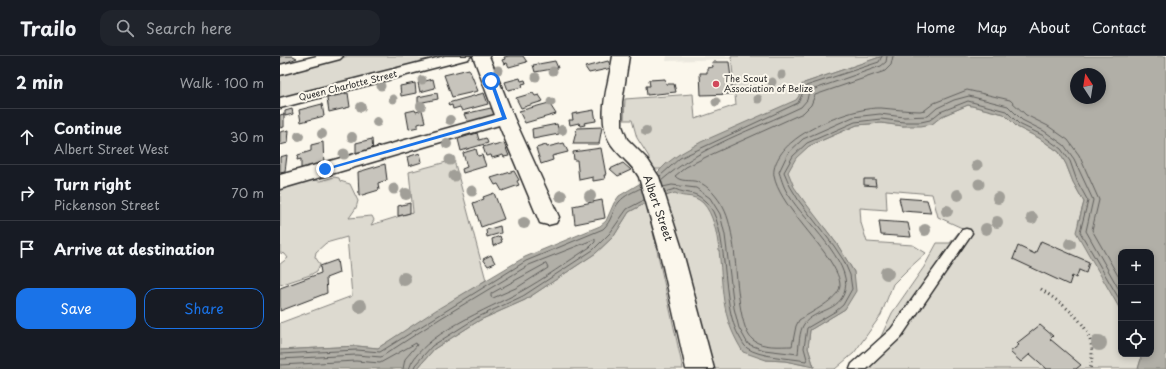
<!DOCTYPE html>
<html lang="en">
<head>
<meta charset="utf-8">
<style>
  :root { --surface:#171b24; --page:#20242c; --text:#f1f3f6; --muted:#9ea1a6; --line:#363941; --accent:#1a73e8 }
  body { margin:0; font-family:"Playpen Sans",sans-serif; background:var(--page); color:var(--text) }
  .controls { position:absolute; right:12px; bottom:12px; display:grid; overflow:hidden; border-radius:8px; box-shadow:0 2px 6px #0003 }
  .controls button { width:36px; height:36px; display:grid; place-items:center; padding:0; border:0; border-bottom:1px solid var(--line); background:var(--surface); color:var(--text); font:20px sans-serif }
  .compass { position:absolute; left:790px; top:12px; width:36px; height:36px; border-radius:50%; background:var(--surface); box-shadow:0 2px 6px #0003; rotate:348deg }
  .stop { position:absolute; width:12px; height:12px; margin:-9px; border:3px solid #1a73e8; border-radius:50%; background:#fff }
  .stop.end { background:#1a73e8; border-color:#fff; box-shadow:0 1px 4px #0008 }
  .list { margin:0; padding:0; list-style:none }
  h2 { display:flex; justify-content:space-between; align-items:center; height:52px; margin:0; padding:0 16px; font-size:17px }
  h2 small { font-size:13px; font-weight:400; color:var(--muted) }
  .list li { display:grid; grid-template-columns:26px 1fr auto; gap:12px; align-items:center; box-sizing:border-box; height:56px; padding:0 16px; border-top:1px solid var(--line) }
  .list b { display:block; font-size:15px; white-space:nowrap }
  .list p { margin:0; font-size:13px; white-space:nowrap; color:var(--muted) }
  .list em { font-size:13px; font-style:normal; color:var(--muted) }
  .actions { display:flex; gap:8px; padding:12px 16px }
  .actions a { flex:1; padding:9px 0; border:1px solid var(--accent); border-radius:12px; text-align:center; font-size:14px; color:var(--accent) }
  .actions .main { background:var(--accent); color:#fff }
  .icon { flex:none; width:22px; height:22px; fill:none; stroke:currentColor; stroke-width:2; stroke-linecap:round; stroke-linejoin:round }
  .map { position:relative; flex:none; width:886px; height:313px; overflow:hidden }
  header { display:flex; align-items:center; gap:24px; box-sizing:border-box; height:56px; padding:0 20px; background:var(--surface); border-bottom:1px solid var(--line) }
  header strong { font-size:19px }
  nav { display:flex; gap:22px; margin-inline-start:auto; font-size:14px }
  .search { width:280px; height:36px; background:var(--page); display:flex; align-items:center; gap:10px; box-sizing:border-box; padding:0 14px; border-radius:12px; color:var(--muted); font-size:15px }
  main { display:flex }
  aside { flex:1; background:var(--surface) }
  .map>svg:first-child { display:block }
</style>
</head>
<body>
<header>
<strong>Trailo</strong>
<div class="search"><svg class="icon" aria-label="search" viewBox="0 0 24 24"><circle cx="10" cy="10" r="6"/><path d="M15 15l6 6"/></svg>Search here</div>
<nav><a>Home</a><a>Map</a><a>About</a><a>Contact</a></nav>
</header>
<main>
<aside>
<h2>2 min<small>Walk · 100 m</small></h2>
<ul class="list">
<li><svg class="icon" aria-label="ahead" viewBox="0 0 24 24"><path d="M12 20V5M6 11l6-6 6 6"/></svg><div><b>Continue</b><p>Albert Street West</p></div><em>30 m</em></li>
<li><svg class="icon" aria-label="right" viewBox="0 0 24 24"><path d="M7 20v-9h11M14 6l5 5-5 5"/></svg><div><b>Turn right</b><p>Pickenson Street</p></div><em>70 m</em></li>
<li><svg class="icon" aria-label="arrive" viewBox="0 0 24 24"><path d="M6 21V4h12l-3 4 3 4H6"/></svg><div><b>Arrive at destination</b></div></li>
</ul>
<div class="actions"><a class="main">Save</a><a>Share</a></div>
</aside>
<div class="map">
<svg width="886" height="313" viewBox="0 0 886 313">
  <rect width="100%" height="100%" fill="#fbf7ec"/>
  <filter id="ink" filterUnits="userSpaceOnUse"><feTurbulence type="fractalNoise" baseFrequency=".025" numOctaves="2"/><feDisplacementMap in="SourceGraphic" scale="8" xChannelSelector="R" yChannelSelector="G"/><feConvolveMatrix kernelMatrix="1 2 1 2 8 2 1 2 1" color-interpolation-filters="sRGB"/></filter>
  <g filter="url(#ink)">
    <path fill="#ebe8de" d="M 387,0 L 451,0 L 451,3 L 386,5 Z"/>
    <path fill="#dddad0" stroke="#84827e" d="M 68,0 L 164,0 L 0,42 L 0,17 Z
      M 451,0 L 603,0 L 524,27 L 535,38 L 384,113 L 372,113 L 368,107 L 369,101 L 357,82 L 352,64 L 344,64 L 345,43 L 413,38 L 415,63 L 456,49 Z
      M 688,49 L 724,58 L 737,71 L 759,82 L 779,96 L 786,108 L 793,126 L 804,146 L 798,167 L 841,255 L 841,298 L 860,298 L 861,303 L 858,313 L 571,313 L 597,289 L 612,257 L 644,211 L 657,187 L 670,187 L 682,172 L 658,161 L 652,138 L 606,134 L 607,154 L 580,152 L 581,167 L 587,186 L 633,189 L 646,197 L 626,215 L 613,228 L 601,259 L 574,297 L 555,313 L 434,313 L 383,143 L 388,135 L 430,137 L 486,304 L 505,305 L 534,311 L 528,292 L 530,274 L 565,253 L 574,216 L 557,188 L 544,171 L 472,134 L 529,90 L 577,69 L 601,67 L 623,70 L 652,68 L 662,60 Z
      M 174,104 L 206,224 L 98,292 L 77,290 L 0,294 L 0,267 L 72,240 L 67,181 L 46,187 L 36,196 L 35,201 L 40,208 L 37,215 L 30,219 L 0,229 L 0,208 L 8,202 L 5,198 L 0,197 L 0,132 L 28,123 L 40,125 L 54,121 L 59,122 L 60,125 L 70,128 L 78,145 L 76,152 L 69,162 L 92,160 L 94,164 L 91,169 L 133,156 L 129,116 Z
      M 368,146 L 373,176 L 403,313 L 137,313 L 154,293 L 200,264 L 245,244 L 316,197 L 334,180 L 349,156 Z"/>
    <path fill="#b1afa7" stroke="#7b7a75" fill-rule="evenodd" d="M 603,0 L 886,0 L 886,313 L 858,313 L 861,303 L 860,298 L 871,298 L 871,196 L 841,196 L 841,255 L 796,176 L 804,146 L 793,126 L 786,108 L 779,96 L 759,82 L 737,71 L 724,58 L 688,49 L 662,60 L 652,68 L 641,70 L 623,70 L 601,67 L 577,69 L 529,90 L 516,102 L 508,116 L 514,131 L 524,145 L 557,188 L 574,216 L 576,235 L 565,253 L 530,274 L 528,292 L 534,311 L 505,305 L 486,304 L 463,296 C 454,281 448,268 445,251 C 439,223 443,168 423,147 C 412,137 406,143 395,137 L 368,146 L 349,156 L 334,180 L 316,197 L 245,244 L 200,264 L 154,293 L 137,313 L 0,313 L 0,294 L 77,290 L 98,292 L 156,254 L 245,201 L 320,170 L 326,165 L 334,147 L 339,140 L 359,128 L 368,126 L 386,108 L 398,99 L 421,86 L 516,44 L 519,40 L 520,30 L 524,27 ZM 796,18 L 820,18 L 820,42 L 796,42 Z"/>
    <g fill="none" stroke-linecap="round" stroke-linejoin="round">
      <path stroke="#61605d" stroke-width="1" d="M 613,0 L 611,9 L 605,15 L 535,39 L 531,49 L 523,57 L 428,100 L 406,111 L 395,120 C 401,127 410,123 418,126 C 428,129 438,142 443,151 C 449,162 451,175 453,186 C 457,207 457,272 473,284 C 483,292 500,290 512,290 L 516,270 L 519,264 C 530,257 559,243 560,230 C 560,222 556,215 552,208 C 537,182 499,147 494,120 C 492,108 503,93 512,86 C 530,70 576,51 601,52 C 614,53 627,55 640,55 L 645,54 L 654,47 L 687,34 L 730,44 L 746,59 L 768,70 L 788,84 L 799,99 L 819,144 L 812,174 L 841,225
        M 380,120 L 400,102 L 518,47 L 526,30 L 599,6 L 602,0
        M 381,125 C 422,89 473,74 521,51 L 527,44 L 529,35 L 601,10 L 606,6 L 607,0
        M 383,131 L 392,129 L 416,132 L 430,142 L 440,158 L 445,179 L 454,252 L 459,272 L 468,288 L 484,294 L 518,298 C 519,290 519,275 524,268 C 535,253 560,256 565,234 C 572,206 524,164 510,141 C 504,133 502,125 499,116 L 508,97 L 523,83 L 573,61 L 600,58 L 624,61 L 648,60 L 657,52 L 674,44 L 689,40 L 728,50 L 742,64 L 764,75 L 784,89 L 794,103 L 813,144 L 806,175 L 841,237
        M 385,136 L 395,133 C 408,139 413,134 425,145 C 451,167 439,249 460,282 C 462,285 464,290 467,292 C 479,301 510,302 526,305 L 527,303 L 524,292 L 527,272 L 556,255 L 563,249 L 572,233 L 570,219 L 564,205 L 554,190 L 519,145 L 510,130 L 504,116 L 513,100 L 527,87 L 575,66 L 601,63 L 624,66 L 641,66 L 650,64 L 660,56 L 688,45 L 726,55 L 739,68 L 762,79 L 781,93 L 790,105 L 797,125 L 808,145 L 800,176 L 841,246
        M 266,208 L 268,212 L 238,231 L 213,242 L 211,241 L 211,238 Z
        M 0,298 L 77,294 L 100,296 L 246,205 L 323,173 C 332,165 332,154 339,146 C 345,139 353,136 361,132
        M 0,303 L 76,299 L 101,301 L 161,262 L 249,209 L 315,183 L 315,186 L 310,191 C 287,206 264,223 240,236 C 211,252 139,279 129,313
        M 0,309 L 76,305 L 100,307 L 136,287 L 137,289 L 125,303 L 123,313
        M 134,313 L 135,309 L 152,290 L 198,261 L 243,240 L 313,194 L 330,177 L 347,153 L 364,144"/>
    </g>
    <path fill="#c7c4bc" stroke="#2b2b2b" d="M 0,0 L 13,0 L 17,2 L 0,9 Z
      M 229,0 L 243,0 L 247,6 L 229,11 L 227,7 L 224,8 L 222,4 L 225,3 L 224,1 Z
      M 275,5 L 278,12 L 255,16 L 253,9 Z
      M 328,5 L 332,12 L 309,17 L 305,11 Z
      M 432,6 L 449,6 L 453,38 L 421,39 L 420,17 L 427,17 L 427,12 L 433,11 Z
      M 189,13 L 198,35 L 172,41 L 164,19 Z
      M 240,22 L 241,25 L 245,24 L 246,27 L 242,28 L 243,31 L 228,34 L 225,26 Z
      M 153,23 L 155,32 L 140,36 L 138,27 Z
      M 385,23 L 386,28 L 394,28 L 396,36 L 367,39 L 366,30 L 370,30 L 369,24 Z
      M 135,27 L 136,37 L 121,40 L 120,30 Z
      M 68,37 L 70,51 L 49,56 L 47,42 Z
      M 157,37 L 158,43 L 138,47 L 138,41 Z
      M 204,37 L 208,48 L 182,55 L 180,51 L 173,53 L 172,49 L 169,50 L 168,47 Z
      M 253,37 L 255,40 L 259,39 L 263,45 L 241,52 L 236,42 Z
      M 269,47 L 276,58 L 245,67 L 239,55 Z
      M 42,48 L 44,60 L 21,66 L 19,54 Z
      M 211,52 L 216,60 L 189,69 L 184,58 Z
      M 12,53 L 13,58 L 5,60 L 5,55 Z
      M 135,54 L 136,56 L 142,54 L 145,66 L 138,68 L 138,71 L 129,73 L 126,56 Z
      M 314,54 L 316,65 L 304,67 L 305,69 L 300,70 L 299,67 L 290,69 L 289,64 L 293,64 L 292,58 Z
      M 4,58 L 4,71 L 0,72 L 0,59 Z
      M 277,68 L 279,78 L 253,83 L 252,73 Z
      M 322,71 L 319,88 L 293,88 L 297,72 Z
      M 9,74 L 8,87 L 0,89 L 0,76 Z
      M 197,77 L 199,84 L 206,82 L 208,87 L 181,95 L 178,83 Z
      M 92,83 L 93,97 L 76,101 L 76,87 Z
      M 43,86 L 44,110 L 21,117 L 21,103 L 17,104 L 18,99 L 31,95 L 31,89 Z
      M 224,87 L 229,100 L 224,101 L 223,99 L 212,102 L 211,99 L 206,100 L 203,91 L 213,88 L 214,90 Z
      M 284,87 L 288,96 L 272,100 L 273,104 L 261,108 L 256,92 L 266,89 L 267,91 Z
      M 321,92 L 326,119 L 324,119 L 325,123 L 313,125 L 313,121 L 299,124 L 297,104 L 294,104 L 293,96 Z
      M 196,93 L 198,100 L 202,99 L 206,110 L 183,117 L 182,113 L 187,111 L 183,97 Z
      M 140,97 L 142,106 L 129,110 L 127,101 Z
      M 7,99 L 5,116 L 0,117 L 0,101 Z
      M 343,107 L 351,114 L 338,120 L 330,113 Z
      M 105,108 L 107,124 L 98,127 L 99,134 L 79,140 L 78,116 Z
      M 234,115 L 239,124 L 237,125 L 239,129 L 222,135 L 218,128 L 215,129 L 211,122 Z
      M 584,123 L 595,123 L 596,130 L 584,129 Z
      M 214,137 L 224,163 L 201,171 L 193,147 L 204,143 L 203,141 Z
      M 619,142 L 647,144 L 651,157 L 622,155 Z
      M 322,144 L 325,162 L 295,168 L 293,150 Z
      M 130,147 L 130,157 L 118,160 L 118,150 Z
      M 599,165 L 628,167 L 631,181 L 601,179 Z
      M 220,170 L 221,177 L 207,181 L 206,174 Z
      M 220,180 L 222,186 L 213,190 L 212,183 Z
      M 761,185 L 809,206 L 806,217 L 799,214 L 796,222 L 792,220 L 789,229 L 733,203 L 738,190 L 755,198 Z
      M 211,199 L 215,207 L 208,210 L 203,203 Z
      M 57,204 L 59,217 L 46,222 L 47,237 L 0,255 L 0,232 L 41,217 L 40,210 Z
      M 760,269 L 773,280 L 770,283 L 801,309 L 796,313 L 767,313 L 750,298 L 741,306 L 730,296 L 739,289 L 737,287 Z"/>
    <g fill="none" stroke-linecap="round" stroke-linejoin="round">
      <g stroke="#2b2b2b" stroke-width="3">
        <path id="service" d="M 686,173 L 690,174 L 692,177 L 690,180 L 621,281 L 587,313 L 570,313 L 572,308 L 611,273 L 682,174 Z"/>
      </g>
      <g stroke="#2b2b2b" stroke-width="3">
        <path id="minor" d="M 193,0 L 209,0 L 234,62 L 279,161 L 276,167 L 268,169 L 260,167 L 219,69 L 0,133 L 0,119 L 215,59 Z
          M 333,0 L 349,0 L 342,46 L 342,70 L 347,83 L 368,104 L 379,121 L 402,193 L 434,313 L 406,313 L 379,193 L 359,121 C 352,108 339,100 331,88 C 315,63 329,27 333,0 Z"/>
      </g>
      <g stroke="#2b2b2b" stroke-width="3">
        <path id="secondary" d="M 37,0 L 63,0 L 60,3 L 0,19 L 0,9 Z
          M 165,0 L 191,0 L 188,3 L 0,52 L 0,42 Z"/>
      </g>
      <path stroke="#2b2b2b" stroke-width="3" stroke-dasharray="1 3.5" stroke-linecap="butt" d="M 761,233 C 790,254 820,272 810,313"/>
      <use href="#service" fill="#fbf7ec" fill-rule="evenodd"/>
      <use href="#minor" fill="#fbf7ec" fill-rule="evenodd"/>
      <use href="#secondary" fill="#fbf7ec" fill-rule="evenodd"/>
    </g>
    <g fill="#a19f98">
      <circle cx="218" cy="14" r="4.5"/>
      <circle cx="273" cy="15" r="4.5"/>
      <circle cx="502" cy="19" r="4.5"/>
      <circle cx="256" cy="21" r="4.5"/>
      <circle cx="142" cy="24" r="4.5"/>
      <circle cx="492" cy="26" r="4.5"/>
      <circle cx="101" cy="30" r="4.5"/>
      <circle cx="113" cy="43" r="4.5"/>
      <circle cx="478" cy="43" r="4.5"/>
      <circle cx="271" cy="46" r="4.5"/>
      <circle cx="436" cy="46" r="4.5"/>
      <circle cx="141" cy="50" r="5"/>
      <circle cx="81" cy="51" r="5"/>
      <circle cx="170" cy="64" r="5"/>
      <circle cx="97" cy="66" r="5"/>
      <circle cx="282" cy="74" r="5"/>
      <circle cx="366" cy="75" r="5"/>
      <circle cx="42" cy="78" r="5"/>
      <circle cx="19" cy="80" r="5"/>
      <circle cx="72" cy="81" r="5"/>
      <circle cx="167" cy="88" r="5"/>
      <circle cx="64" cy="98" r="5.5"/>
      <circle cx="170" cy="104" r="5.5"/>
      <circle cx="697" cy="109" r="5.5"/>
      <circle cx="174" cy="120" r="5.5"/>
      <circle cx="699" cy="128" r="5.5"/>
      <circle cx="114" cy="133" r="5.5"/>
      <circle cx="192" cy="135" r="5.5"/>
      <circle cx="126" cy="138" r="6"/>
      <circle cx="678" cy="139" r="6"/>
      <circle cx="281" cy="140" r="6"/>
      <circle cx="310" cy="140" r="6"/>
      <circle cx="718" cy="142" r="6"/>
      <circle cx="667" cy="155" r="6"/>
      <circle cx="752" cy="162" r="6"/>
      <circle cx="717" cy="166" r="6"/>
      <circle cx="244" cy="167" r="6"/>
      <circle cx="706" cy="173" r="6"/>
      <circle cx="645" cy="174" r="6"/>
      <circle cx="790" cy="188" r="6"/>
      <circle cx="607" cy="217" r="7"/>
      <circle cx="124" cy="223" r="7"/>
      <circle cx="80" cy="250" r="7"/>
      <circle cx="819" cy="287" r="8"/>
    </g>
  </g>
  <path fill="#1a73e8" d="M 209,24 L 213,25 L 227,63 L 47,114 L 42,113 L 222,61 Z"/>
  <circle fill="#d1495b" stroke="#fbf7ec" stroke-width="1.5" cx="436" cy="28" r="4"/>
  <g text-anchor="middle" stroke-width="4" stroke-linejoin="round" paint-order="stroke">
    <g font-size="9" fill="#2b2b2b" stroke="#fbf7ec" text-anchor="start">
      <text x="444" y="26">The Scout<tspan x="444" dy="10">Association of Belize</tspan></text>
    </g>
    <g font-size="9" fill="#2b2b2b" stroke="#fbf7ec">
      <text transform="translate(68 30) rotate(-14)" y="3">Queen Charlotte Street</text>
    </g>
    <g font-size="11" fill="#2b2b2b" stroke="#fbf7ec">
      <text transform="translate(378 152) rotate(71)" y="4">Albert Street</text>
    </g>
  </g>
</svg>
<div class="controls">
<button>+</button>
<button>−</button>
<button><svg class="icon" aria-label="locate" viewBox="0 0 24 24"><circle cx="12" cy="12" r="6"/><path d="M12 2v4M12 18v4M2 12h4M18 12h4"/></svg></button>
</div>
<svg class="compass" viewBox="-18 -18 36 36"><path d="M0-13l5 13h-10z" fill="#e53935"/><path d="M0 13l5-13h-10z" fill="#9ea1a6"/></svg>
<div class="stop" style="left:211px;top:25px"></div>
<div class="stop end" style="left:45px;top:113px"></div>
</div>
</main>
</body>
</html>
